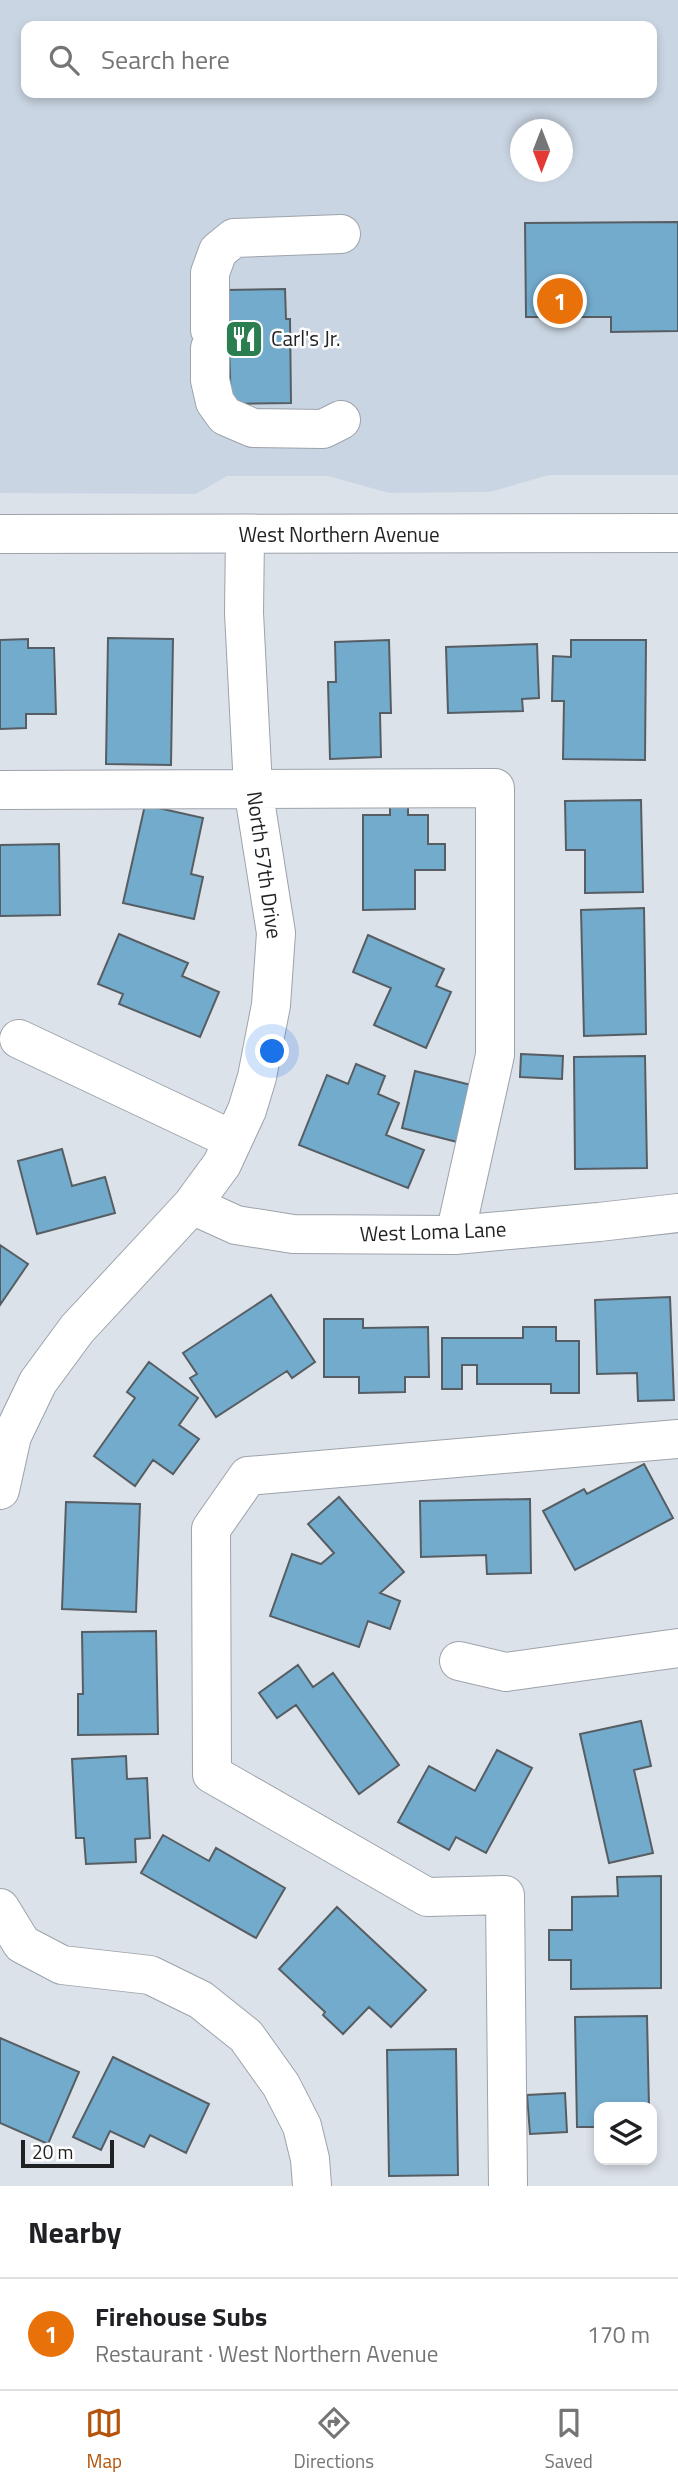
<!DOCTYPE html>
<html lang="en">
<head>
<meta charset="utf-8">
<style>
  :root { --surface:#fff; --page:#f2f2f2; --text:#202124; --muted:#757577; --line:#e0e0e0; --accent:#b45309 }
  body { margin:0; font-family:"Titillium Web",sans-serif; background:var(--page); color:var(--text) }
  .controls { position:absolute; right:21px; bottom:21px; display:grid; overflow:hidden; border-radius:14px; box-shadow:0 4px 10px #0003 }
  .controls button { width:63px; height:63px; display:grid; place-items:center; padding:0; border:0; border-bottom:2px solid var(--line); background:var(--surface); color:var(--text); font:35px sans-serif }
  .compass { position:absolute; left:510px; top:119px; width:63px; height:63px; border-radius:50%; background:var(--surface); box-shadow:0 4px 10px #0003; rotate:180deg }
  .scale { position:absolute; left:21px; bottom:18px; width:93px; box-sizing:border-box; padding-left:7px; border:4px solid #1f2123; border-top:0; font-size:19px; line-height:24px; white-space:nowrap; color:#1f2123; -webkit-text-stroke:5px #fff; paint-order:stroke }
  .you { position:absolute; left:273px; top:1052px; width:24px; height:24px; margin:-18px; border:5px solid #fff; border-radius:50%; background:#1a73e8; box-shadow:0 0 0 10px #1a73e833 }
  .badge { display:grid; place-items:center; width:46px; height:46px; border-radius:50%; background:var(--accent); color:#fff; font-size:23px; font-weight:700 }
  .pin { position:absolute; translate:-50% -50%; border:4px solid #fff; box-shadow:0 2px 7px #0006 }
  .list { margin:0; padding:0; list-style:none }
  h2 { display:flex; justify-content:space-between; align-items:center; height:91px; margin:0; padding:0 28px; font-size:30px }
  h2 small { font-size:23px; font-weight:400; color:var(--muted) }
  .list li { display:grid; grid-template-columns:46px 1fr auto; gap:21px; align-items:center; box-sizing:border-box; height:112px; padding:0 28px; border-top:2px solid var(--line) }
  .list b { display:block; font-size:26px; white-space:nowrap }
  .list p { margin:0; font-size:23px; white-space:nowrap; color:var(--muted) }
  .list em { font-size:23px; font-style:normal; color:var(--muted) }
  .icon { flex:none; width:38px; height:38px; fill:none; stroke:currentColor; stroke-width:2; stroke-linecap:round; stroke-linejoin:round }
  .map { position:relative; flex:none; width:678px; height:2186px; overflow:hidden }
  .search { position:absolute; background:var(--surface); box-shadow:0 4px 10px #0003; left:21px; right:21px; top:21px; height:77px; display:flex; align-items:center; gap:18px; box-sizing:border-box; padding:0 24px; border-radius:14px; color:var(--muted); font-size:26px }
  .sheet { height:203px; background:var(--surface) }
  nav { display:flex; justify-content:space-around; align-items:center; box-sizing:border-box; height:98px; border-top:2px solid var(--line); background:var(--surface); font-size:19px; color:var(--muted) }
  nav a { display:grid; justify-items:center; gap:4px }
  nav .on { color:var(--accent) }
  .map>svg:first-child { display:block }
</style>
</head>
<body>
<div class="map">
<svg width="678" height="2186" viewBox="0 0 678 2186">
  <rect width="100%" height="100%" fill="#dce2ea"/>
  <path fill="#cad5e3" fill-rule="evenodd" d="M 0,0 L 678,0 L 678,475 L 549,475 L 490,492 L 389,493 L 328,476 L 227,476 L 196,494 L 0,493 ZM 26,26 L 652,26 L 652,93 L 26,93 ZM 520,130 L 562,130 L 562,172 L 520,172 Z"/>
  <path fill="#73abcc" stroke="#575e63" stroke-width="2" d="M 678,222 L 678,331 L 611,332 L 611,317 L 526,317 L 525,223 Z
    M 285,289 L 286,319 L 290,319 L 291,403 L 231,404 L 229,348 L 198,348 L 225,290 Z
    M 108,638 L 173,639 L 171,765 L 106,764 Z
    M 28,639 L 28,648 L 54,648 L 56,714 L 26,714 L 26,728 L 0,729 L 0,640 Z
    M 389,640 L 391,713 L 380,713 L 381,757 L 330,759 L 328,682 L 336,682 L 335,642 Z
    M 571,640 L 646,640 L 645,760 L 563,759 L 564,701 L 552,701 L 553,656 L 571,657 Z
    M 537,644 L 539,698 L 522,699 L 523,711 L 448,713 L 446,647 Z
    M 390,800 L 408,800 L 408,815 L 428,815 L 428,844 L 445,844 L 445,870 L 415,870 L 415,909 L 363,910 L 363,815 L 390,815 Z
    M 641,800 L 643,892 L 585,893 L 585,850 L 566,850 L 565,801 Z
    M 145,805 L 203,818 L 191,874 L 203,877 L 194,919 L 123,903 Z
    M 59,844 L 60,915 L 0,916 L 0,845 Z
    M 644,908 L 646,1034 L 584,1036 L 581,910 Z
    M 119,934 L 188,963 L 182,976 L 219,992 L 200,1037 L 119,1004 L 123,994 L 98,984 Z
    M 368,935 L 444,969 L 436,986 L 451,992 L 426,1048 L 374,1025 L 391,988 L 353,972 Z
    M 521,1054 L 563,1056 L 562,1079 L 520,1077 Z
    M 645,1056 L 647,1168 L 575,1169 L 574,1057 Z
    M 356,1064 L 385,1076 L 378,1094 L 399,1103 L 386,1135 L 424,1150 L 408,1188 L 299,1145 L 327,1075 L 348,1084 Z
    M 415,1071 L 475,1086 L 461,1143 L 402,1128 Z
    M 62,1149 L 72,1186 L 105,1177 L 115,1213 L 37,1234 L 18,1161 Z
    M 0,1245 L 28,1264 L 0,1305 Z
    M 271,1295 L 315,1362 L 292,1378 L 287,1371 L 216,1417 L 190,1378 L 197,1374 L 183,1353 Z
    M 670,1297 L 674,1400 L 638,1401 L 637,1373 L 597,1374 L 595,1300 Z
    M 324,1319 L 363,1319 L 363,1328 L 428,1327 L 429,1377 L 405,1377 L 405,1392 L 359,1393 L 359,1377 L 324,1377 Z
    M 523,1327 L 556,1327 L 556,1341 L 579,1341 L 579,1393 L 551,1393 L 551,1384 L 477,1384 L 477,1365 L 462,1365 L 462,1389 L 442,1389 L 442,1338 L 523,1338 Z
    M 149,1362 L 198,1398 L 179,1425 L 199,1439 L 173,1474 L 153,1460 L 135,1486 L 94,1456 L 135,1398 L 127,1392 Z
    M 644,1464 L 673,1518 L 575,1570 L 543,1511 L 584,1489 L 587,1494 Z
    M 339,1497 L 404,1572 L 380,1593 L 400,1601 L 390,1629 L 368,1621 L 359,1647 L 270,1616 L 292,1554 L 321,1564 L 334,1553 L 308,1524 Z
    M 530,1499 L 531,1573 L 487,1574 L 486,1555 L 421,1557 L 420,1501 Z
    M 66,1502 L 140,1504 L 136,1612 L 62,1609 Z
    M 156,1631 L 158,1734 L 78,1735 L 78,1694 L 83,1694 L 82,1632 Z
    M 298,1665 L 313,1687 L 333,1673 L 399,1765 L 359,1794 L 296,1705 L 277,1718 L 259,1693 Z
    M 641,1721 L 651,1766 L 634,1770 L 653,1853 L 609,1863 L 580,1734 Z
    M 497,1750 L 532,1768 L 486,1853 L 456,1837 L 449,1850 L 398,1822 L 429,1766 L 475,1791 Z
    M 126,1756 L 127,1779 L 147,1778 L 150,1838 L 135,1839 L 136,1862 L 86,1864 L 84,1838 L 76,1838 L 72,1759 Z
    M 163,1835 L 209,1861 L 216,1848 L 285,1888 L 256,1938 L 141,1873 Z
    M 661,1876 L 661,1988 L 571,1989 L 571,1960 L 549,1960 L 549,1930 L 572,1930 L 572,1897 L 618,1896 L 617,1877 Z
    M 337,1907 L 426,1990 L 391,2027 L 369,2007 L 343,2034 L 323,2015 L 325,2012 L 279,1969 Z
    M 647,2016 L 649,2107 L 599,2107 L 599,2127 L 577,2127 L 575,2017 Z
    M 0,2038 L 79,2072 L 48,2144 L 0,2123 Z
    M 456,2049 L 458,2175 L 389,2176 L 387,2050 Z
    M 113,2057 L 209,2104 L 186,2153 L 150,2135 L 144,2147 L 110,2131 L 101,2150 L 73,2137 Z
    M 565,2093 L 567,2132 L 530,2134 L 527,2095 Z"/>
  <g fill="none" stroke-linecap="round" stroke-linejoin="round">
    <g stroke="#9da3aa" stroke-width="40">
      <path id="minor" d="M 210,330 L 210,273 L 218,251 L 234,238 L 341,234
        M 210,348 L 210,380 L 215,402 L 225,416 L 253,428 L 323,429 L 341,420
        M 0,790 L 495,788 L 495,1055 L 455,1235
        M 19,1039 L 233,1140
        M 192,1205 L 236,1225 L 293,1234 L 455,1235 L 599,1222 L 678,1213
        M 0,1490 L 12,1436 L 38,1382 L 77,1329 L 192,1205 L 222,1164 L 247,1110 L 257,1077 L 271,1005 L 276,933 L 253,788 L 244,613 L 245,535
        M 459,1661 L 506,1672 L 678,1648
        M 0,1908 L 22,1944 L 62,1965 L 150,1975 L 201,2000 L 246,2036 L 281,2085 L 302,2126 L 310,2159 L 312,2186
        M 508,2186 L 505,1895 L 427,1897 L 212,1774 L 211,1529 L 248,1476 L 678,1439"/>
    </g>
    <g stroke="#9da3aa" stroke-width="40">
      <path id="major" d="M 0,534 L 678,533"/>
    </g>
    <use href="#minor" stroke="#fff" stroke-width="38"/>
    <use href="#major" stroke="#fff" stroke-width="38"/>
  </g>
  <defs>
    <g id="restaurant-square" transform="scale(2.0125)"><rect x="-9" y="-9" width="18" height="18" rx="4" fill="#2b7e50" stroke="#fff"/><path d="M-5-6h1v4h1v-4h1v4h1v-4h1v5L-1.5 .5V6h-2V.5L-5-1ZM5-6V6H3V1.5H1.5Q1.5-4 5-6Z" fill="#fff"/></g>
  </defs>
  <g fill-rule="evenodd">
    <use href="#restaurant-square" x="244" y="339"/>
  </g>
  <g text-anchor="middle" stroke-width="5" stroke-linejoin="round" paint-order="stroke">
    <g font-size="21" fill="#1f2123" stroke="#fff" text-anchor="start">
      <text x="271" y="346">Carl's Jr.</text>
    </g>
    <g font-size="21" fill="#1f2123" stroke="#fff">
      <text x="339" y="542">West Northern Avenue</text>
      <text transform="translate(264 865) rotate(82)" y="7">North 57th Drive</text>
      <text transform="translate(433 1232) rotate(-2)" y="7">West Loma Lane</text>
    </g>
  </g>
</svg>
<div class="controls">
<button><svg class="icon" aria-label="layers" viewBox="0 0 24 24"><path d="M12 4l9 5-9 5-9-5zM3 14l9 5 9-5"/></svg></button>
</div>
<svg class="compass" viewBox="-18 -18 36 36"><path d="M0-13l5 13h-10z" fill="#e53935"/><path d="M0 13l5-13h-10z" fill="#757577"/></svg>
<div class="scale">20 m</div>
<div class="you"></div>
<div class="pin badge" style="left:560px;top:301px;background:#e8710a">1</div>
<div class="search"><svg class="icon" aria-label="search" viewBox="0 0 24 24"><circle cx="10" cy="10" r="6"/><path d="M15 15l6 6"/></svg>Search here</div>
</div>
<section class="sheet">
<h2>Nearby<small></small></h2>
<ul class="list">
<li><span class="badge" style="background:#e8710a">1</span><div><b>Firehouse Subs</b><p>Restaurant · West Northern Avenue</p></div><em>170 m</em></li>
</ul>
</section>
<nav>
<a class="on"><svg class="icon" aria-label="map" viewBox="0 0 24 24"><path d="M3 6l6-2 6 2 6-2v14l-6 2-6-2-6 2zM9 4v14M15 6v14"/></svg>Map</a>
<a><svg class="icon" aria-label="directions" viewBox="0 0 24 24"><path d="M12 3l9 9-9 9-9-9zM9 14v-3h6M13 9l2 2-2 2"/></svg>Directions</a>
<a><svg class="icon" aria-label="saved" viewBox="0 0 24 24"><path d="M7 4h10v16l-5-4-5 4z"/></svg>Saved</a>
</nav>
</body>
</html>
